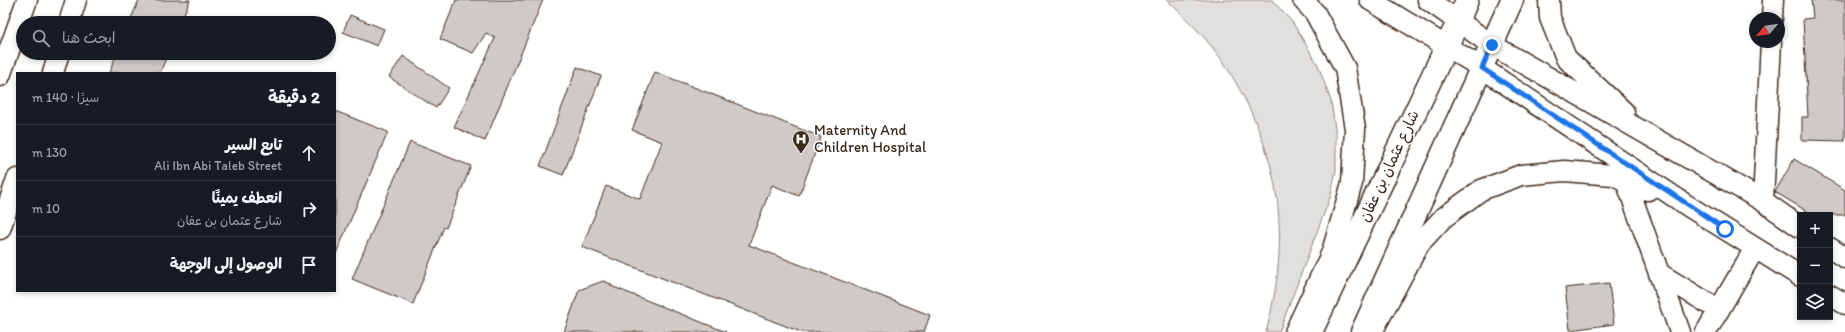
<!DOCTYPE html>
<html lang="ar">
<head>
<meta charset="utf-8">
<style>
  :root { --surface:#171b24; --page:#242831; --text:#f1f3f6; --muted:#9ea1a6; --line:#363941 }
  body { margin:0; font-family:Itim,"Playpen Sans Arabic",sans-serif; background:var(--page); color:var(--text); direction:rtl }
  .controls { position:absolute; right:12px; bottom:12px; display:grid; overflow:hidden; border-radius:0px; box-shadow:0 2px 6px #0003 }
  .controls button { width:36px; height:36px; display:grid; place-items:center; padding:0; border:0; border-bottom:1px solid var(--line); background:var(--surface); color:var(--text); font:20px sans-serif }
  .compass { position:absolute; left:1749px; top:12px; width:36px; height:36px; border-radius:50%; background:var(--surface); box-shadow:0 2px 6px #0003; rotate:241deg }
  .stop { position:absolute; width:12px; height:12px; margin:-9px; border:3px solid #1a73e8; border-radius:50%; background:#fff }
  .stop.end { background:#1a73e8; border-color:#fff; box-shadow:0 1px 4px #0008 }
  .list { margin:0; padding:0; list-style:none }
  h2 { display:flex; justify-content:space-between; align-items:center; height:52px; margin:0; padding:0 16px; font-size:17px }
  h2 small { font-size:13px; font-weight:400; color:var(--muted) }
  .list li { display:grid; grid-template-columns:26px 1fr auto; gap:12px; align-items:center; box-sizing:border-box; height:56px; padding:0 16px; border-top:1px solid var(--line) }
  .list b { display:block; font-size:15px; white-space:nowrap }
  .list p { margin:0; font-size:13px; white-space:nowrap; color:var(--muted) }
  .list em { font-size:13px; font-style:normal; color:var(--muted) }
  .icon { flex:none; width:22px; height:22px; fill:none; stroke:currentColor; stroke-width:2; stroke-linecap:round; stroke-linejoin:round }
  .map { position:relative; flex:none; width:1845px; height:332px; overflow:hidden; direction:ltr }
  .search { position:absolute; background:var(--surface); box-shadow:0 2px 6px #0003; left:16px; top:16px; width:320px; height:44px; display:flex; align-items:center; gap:10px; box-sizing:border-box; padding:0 14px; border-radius:22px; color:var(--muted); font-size:15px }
  .panel { position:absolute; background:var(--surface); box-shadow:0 2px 6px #0003; left:16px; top:72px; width:320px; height:220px; border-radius:0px; direction:rtl }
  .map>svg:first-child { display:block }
</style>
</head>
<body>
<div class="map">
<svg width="1845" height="332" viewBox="0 0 1845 332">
  <rect width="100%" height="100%" fill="#fff"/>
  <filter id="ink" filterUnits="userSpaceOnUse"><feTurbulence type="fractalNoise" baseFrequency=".025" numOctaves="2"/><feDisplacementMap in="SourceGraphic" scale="8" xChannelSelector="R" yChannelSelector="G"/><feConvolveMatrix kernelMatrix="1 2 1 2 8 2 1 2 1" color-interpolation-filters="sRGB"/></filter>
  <g filter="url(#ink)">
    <path fill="#e2e0de" stroke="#8e857e" d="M 1167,0 L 1272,0 L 1293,23 L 1318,65 L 1331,101 L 1336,135 L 1336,170 L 1331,195 L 1279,332 L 1266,332 C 1291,238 1282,160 1232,76 C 1216,47 1191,23 1167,0 Z"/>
    <path fill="#cfcac7" stroke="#3b2a1e" d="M 139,0 L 190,0 L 180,23 L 129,23 Z
      M 456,0 L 543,0 L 485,141 L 454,127 L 495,38 L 486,33 L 473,53 L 440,39 Z
      M 1811,0 L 1845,0 L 1845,141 L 1802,140 L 1802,117 L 1808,117 L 1803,19 L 1813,18 Z
      M 350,15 L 384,29 L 377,46 L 343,32 Z
      M 117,53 L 168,53 L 160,73 L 109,73 Z
      M 403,56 L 449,88 L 436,108 L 389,77 Z
      M 577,67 L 601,76 L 563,175 L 540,166 Z
      M 655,72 L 821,137 L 799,196 L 772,185 L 749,245 L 930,315 L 924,332 L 801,332 L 582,247 L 606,186 L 640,199 L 662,142 L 632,130 Z
      M 335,111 L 388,132 L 335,256 Z
      M 410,142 L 471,166 L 446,228 L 444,227 L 413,304 L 352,279 Z
      M 1794,159 L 1845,190 L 1845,215 L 1813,215 L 1775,192 Z
      M 603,281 L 611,284 L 611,286 L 726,332 L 564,332 L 579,290 Z
      M 1609,283 L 1614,324 L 1570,330 L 1565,288 Z"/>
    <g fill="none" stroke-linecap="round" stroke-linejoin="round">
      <g stroke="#3b2a1e" stroke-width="23">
        <path id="minor" d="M 1370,0 L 1482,68 L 1688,206 L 1800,276
          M 1428,0 L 1492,45 L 1763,201 L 1800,227
          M 1549,0 L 1550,18 L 1566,58 L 1624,112
          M 1772,18 L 1773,0
          M 69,23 L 76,0
          M 53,73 L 59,53
          M 0,76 L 27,0
          M 1626,181 L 1680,332
          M 1763,201 L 1771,42
          M 0,229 L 17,179
          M 1830,248 L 1845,258
          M 1660,274 L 1719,310
          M 1830,295 L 1845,304
          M 1295,332 L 1332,252 L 1352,183 L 1355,129 L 1345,68 L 1315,13 L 1303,0
          M 1372,332 L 1419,244 L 1443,218 L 1481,190 L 1521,175 L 1564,171 L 1613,175 L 1648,190
          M 1706,332 L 1755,248"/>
      </g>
      <g stroke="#3b2a1e" stroke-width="25">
        <path id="major" d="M 1311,332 L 1458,22 L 1467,0
          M 1362,332 L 1512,0"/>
      </g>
      <use href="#minor" stroke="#fff" stroke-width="20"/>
      <use href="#major" stroke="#fff" stroke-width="22"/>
    </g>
  </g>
  <g fill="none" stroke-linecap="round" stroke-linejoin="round" filter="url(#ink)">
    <path stroke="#1a73e8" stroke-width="5" d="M 1492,45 L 1482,68 L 1725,229"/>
  </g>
  <defs>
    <g id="hospital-pin" transform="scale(0.9)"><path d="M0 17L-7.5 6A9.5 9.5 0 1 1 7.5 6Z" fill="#3b2a1e" stroke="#fff"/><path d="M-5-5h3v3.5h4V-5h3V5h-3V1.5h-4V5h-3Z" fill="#fff"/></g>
  </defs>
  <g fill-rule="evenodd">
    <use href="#hospital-pin" x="801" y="139"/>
  </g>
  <g text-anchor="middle" stroke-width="3" stroke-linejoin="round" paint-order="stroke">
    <g font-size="15" fill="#3b2a1e" stroke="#fff" text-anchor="start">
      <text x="814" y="135">Maternity And<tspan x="814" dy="17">Children Hospital</tspan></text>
    </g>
    <g font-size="15" fill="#3b2a1e" stroke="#fff">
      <text transform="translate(1389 166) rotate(-65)" y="5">شارع عثمان بن عفان</text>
    </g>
  </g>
</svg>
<div class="controls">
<button>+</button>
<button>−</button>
<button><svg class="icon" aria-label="layers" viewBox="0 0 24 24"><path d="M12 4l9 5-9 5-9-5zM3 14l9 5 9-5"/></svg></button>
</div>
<svg class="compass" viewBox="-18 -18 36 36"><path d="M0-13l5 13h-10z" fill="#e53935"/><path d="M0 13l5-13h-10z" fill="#9ea1a6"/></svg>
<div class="stop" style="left:1725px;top:229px"></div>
<div class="stop end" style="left:1492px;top:45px"></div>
<div class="search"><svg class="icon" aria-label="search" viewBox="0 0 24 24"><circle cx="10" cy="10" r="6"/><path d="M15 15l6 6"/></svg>ابحث هنا</div>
<section class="panel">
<h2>2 دقيقة<small>سيرًا · 140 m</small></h2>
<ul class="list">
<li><svg class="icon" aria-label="ahead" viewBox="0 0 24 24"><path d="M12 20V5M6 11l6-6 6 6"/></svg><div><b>تابع السير</b><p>Ali Ibn Abi Taleb Street</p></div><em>130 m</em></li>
<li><svg class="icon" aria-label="right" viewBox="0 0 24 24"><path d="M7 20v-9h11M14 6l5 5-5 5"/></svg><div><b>انعطف يمينًا</b><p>شارع عثمان بن عفان</p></div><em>10 m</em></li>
<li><svg class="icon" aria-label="arrive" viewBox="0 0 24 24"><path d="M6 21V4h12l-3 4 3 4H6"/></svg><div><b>الوصول إلى الوجهة</b></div></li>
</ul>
</section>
</div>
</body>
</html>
